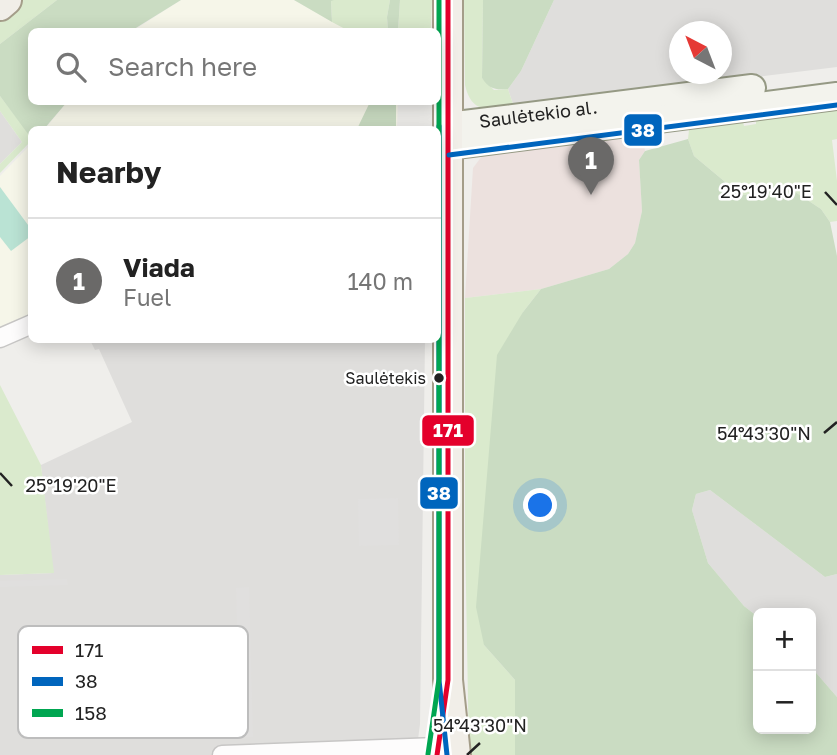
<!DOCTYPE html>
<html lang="en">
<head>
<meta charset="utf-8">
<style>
  :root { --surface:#fff; --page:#f6f6f6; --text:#222; --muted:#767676; --line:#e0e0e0; --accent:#6a6968 }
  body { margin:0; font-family:"Golos Text",sans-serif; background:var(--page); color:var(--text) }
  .controls { position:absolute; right:21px; bottom:21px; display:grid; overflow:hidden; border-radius:10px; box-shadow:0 4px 18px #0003 }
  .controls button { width:63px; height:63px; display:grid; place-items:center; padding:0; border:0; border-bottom:2px solid var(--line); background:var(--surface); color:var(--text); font:35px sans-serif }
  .compass { position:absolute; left:669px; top:21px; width:63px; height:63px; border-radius:50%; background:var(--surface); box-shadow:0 4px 18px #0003; rotate:318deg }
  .you { position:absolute; left:541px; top:506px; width:24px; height:24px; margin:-18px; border:5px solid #fff; border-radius:50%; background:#1a73e8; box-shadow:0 0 0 10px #1a73e833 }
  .badge { display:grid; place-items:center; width:46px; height:46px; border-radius:50%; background:var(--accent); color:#fff; font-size:23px; font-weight:700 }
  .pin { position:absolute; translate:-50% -58px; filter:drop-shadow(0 2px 4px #0008) }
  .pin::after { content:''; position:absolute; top:37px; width:24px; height:21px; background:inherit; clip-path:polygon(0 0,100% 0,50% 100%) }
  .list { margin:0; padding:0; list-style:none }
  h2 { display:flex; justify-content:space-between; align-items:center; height:91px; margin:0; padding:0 28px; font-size:30px }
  h2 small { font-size:23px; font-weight:400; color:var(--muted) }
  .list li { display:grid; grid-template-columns:46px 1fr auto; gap:21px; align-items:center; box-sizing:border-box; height:126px; padding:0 28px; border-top:2px solid var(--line) }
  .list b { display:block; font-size:26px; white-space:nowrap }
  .list p { margin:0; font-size:23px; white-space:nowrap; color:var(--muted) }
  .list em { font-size:23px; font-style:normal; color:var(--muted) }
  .icon { flex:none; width:38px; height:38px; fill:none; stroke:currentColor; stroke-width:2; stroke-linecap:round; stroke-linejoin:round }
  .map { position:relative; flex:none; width:837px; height:755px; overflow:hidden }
  .search { position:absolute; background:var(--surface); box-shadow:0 4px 18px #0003; left:28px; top:28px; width:413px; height:77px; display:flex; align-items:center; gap:18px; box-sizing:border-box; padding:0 24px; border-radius:10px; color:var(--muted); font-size:26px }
  .panel { position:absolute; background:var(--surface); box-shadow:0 4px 18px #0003; left:28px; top:126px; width:413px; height:217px; border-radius:10px }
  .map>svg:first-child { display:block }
</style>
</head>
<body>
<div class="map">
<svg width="837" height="755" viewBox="0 0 837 755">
  <rect width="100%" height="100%" fill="#efeeeb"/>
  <path fill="#dfdedc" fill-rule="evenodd" d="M 554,0 L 837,0 L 837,67 L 514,107 L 508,89 L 521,71 ZM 680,32 L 722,32 L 722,74 L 680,74 Z
    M 0,111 L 22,142 L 0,164 Z
    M 90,340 L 425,340 L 420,724 L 416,755 L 0,755 L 0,575 L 53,573 L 41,465 L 132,422 L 99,349 L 95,350 Z
    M 710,490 L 825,577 L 837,574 L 837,697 L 811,667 L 811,613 L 758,613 L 758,617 L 744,606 L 708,563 L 692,510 L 696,494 Z"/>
  <path fill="#ece1de" d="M 641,128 L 645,151 L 639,160 L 642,211 L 635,243 L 628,254 L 609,269 L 541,289 L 465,298 L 473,168 L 485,152 Z"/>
  <path fill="#f6f6e9" d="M 181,0 L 294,0 L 349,31 L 131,32 Z
    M 67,102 L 398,102 L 397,129 L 44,130 Z
    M 31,144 L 31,313 L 0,329 L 0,176 Z"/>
  <path fill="#daeacd" d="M 22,0 L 57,0 L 0,44 L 0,20 Z
    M 331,0 L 390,0 L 387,17 L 388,31 L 349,31 L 332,22 Z
    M 400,0 L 432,0 L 431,31 L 398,32 Z
    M 464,0 L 483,0 L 482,78 L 494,90 L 508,89 L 514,107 C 489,109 472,115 465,85 Z
    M 0,96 L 32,138 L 31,141 L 0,173 L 0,164 L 22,142 L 0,111 Z
    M 837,105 L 837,139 L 832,140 L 837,181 L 837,221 L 830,222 L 821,209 L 792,190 L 744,195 L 733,192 L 724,181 L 694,156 L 688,139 L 689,130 L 743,122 L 744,126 L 756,124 L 756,120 L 779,117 L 779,111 Z
    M 541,289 L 523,312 L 484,645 L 515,680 L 515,755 L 469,755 L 465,533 L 465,298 Z
    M 0,385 L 41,465 L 54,573 L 0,575 Z"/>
  <path fill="#cadcc2" d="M 57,0 L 181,0 L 131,31 L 32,32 L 32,102 L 67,102 L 44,129 L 32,130 L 31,138 L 0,96 L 0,44 Z
    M 294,0 L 334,0 L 331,1 L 332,22 Z
    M 390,0 L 400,0 L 398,31 L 388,31 L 387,17 Z
    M 483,0 L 554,0 L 521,71 L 508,89 C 495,90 489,89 482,78 Z
    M 370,102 L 396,102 L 396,129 L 357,129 Z
    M 688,139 L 694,156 L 724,181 L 733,192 L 744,195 L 792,190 L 821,209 L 830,222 L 837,256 L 837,574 L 825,577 L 710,490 L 696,494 L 692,510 L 708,563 L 744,606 L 758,617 L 758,729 L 811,729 L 811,667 L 837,697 L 837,755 L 515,755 L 515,680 L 484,645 L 476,607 L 497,355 L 523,312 L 541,289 L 609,269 L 628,254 L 635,243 L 642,211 L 639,160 L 645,151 Z"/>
  <path fill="#bae3d4" d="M 0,187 L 31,229 L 31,236 L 11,251 L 0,237 Z"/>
  <path fill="#e0dfde" d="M 398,498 L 399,545 L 359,546 L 358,499 Z
    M 67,579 L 68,585 L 0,587 L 0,581 Z
    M 249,587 L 253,737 L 240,737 L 236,588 Z"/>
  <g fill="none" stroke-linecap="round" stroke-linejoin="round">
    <g stroke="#c7c6c5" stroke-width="21">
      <path id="street" d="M 0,338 L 32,324
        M 222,755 L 437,747"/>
    </g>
    <g stroke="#959984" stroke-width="30">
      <g id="secondary">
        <path id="s1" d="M 448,126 L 752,88"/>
        <path d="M 448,146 L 837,96"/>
      </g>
    </g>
    <g stroke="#a49d89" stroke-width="32">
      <path id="primary" d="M 448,0 L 448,680 L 456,755
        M 0,6 L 7,0"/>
    </g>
    <use href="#street" stroke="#fdfcfc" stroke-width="18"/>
    <use href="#secondary" stroke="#f3f3ed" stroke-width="26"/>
    <use href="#primary" stroke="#f1eee8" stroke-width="28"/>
    <g stroke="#fff" stroke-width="10">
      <path id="bus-1" d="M 437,755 L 448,680 L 448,0"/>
    </g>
    <g stroke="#fff" stroke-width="10">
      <path id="bus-2" d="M 439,126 L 439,680 L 447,755
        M 449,155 L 837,105"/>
    </g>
    <g stroke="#fff" stroke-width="10">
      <path id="bus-3" d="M 428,754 L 439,679 L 439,0"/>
    </g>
    <use href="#bus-1" stroke="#e4002b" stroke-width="5"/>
    <use href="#bus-2" stroke="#0065bd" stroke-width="5"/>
    <use href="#bus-3" stroke="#00a651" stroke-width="5"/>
  </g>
  <path fill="none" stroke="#222" stroke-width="2.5" d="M 825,192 L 837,205M 824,433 L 837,422M 0,473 L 12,486M 467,755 L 480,743"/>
  <circle fill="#222" stroke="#fff" stroke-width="2.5" cx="439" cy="378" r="6"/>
  <g text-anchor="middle" stroke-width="5" stroke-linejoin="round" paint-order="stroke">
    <g font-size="16" fill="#222" stroke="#fff" text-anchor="end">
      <text x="426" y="384">Saulėtekis</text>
    </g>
    <g font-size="18" fill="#222" stroke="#fff">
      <text dy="6" stroke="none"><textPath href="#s1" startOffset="91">Saulėtekio al.</textPath></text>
    </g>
  </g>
  <rect x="18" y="626" width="230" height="112" rx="10" fill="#fff" stroke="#bdbdbd" stroke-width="2"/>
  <rect x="32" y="646" width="31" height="8" fill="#e4002b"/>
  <rect x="32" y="677" width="31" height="9" fill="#0065bd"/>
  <rect x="32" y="709" width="31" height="8" fill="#00a651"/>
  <g font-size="19" fill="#222">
    <text x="75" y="657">171</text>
    <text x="75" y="688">38</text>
    <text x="75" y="720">158</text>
  </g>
  <g font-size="18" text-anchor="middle" fill="#222" stroke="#fff" stroke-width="5" stroke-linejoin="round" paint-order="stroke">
    <text x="766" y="198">25°19'40"E</text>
    <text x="764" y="440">54°43'30"N</text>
    <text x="71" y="492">25°19'20"E</text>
    <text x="480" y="732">54°43'30"N</text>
  </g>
  <g stroke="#fff" stroke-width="2.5">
    <rect x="623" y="113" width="40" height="34" rx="7" fill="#0065bd"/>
    <rect x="421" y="414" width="54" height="33" rx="7" fill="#e4002b"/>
    <rect x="419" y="476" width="40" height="34" rx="7" fill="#0065bd"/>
  </g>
  <g font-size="19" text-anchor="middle" font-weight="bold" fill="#fff">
    <text x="643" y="137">38</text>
    <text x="448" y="437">171</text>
    <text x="439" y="500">38</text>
  </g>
</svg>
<div class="controls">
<button>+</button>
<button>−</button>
</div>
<svg class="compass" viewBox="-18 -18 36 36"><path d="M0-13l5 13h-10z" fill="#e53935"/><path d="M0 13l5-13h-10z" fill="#767676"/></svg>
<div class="you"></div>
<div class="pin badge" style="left:591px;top:195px">1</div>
<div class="search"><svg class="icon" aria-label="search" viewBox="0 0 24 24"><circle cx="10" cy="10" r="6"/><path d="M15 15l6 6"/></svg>Search here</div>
<section class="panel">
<h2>Nearby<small></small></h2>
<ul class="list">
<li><span class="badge">1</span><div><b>Viada</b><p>Fuel</p></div><em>140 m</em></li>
</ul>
</section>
</div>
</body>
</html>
